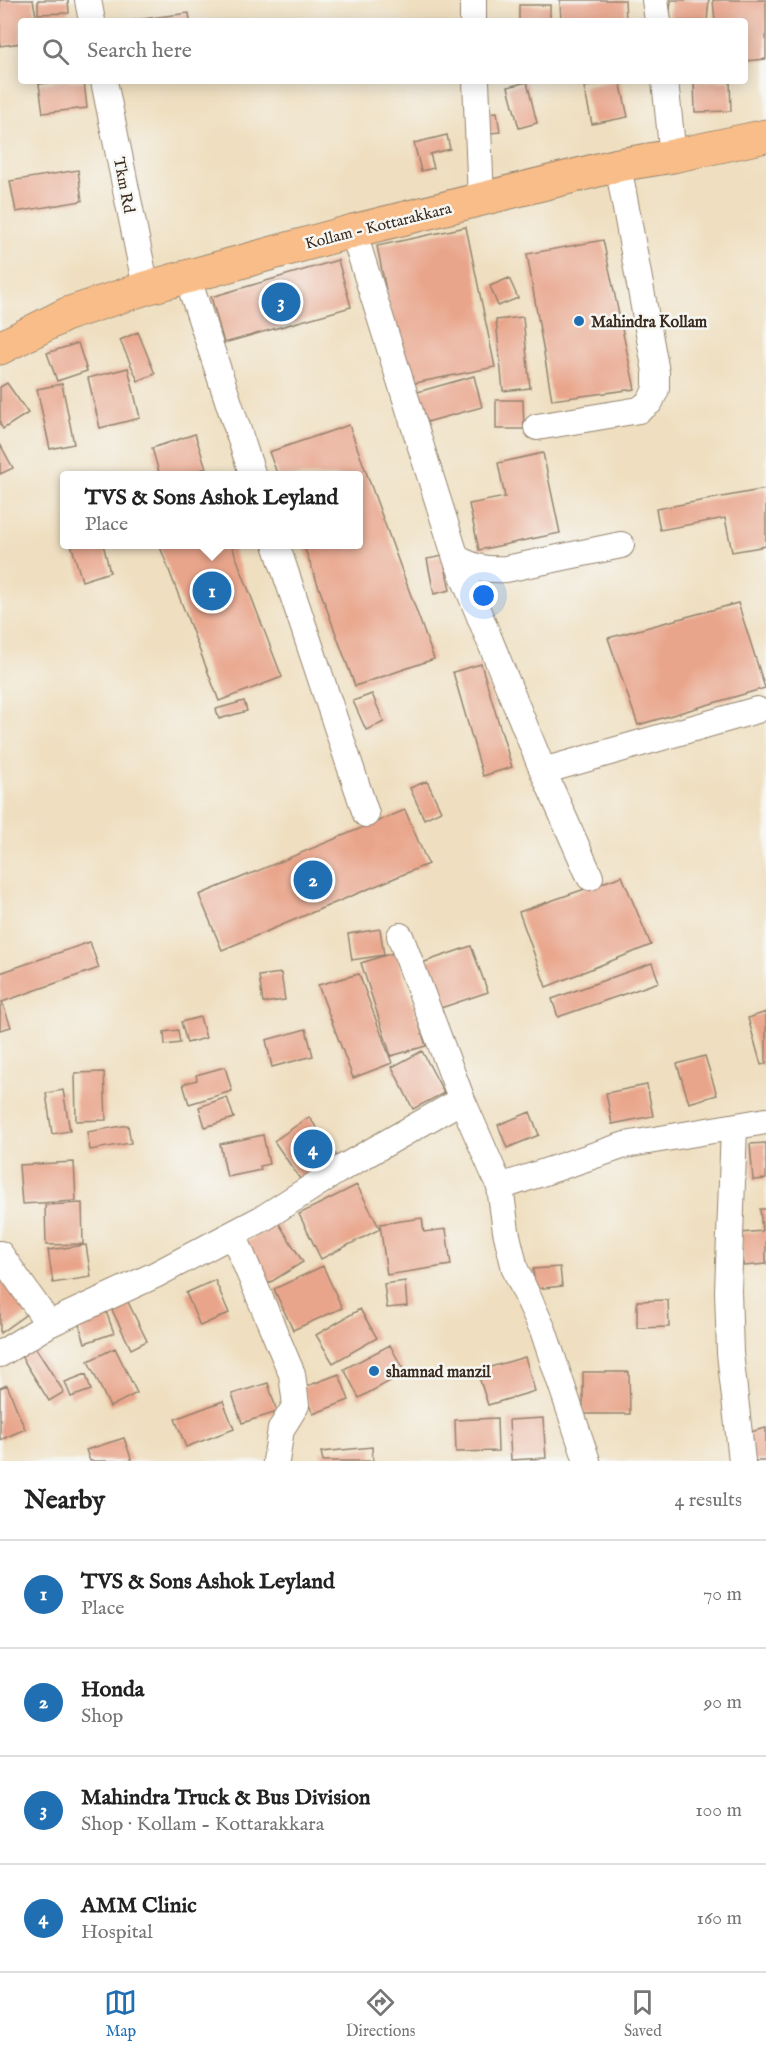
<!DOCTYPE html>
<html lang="en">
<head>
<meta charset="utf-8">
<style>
  :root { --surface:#fff; --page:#f2f2f2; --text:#222; --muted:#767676; --line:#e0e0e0; --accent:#1f6fb2 }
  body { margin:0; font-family:"IM FELL English",serif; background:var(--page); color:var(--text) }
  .you { position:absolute; left:484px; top:596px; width:21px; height:21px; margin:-15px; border:4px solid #fff; border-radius:50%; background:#1a73e8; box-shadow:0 0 0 9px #1a73e833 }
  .badge { display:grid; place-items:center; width:39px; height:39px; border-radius:50%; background:var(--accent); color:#fff; font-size:20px; font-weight:700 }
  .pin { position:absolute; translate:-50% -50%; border:3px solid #fff; box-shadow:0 2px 6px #0006 }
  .popup { position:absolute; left:60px; top:471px; width:303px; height:78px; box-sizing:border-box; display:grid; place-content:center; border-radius:6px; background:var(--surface); filter:drop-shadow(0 2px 4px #0005); font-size:20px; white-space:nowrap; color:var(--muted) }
  .popup b { font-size:22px; color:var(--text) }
  .popup::after { content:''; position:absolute; left:50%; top:100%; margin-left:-12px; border:12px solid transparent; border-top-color:var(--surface) }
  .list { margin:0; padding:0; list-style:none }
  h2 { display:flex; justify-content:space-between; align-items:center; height:78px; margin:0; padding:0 24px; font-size:26px }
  h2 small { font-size:20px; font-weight:400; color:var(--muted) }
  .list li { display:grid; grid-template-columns:39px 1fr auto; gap:18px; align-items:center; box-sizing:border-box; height:108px; padding:0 24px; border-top:2px solid var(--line) }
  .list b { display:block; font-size:22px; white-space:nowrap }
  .list p { margin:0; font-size:20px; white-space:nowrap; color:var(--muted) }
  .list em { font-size:20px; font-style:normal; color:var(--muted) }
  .icon { flex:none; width:33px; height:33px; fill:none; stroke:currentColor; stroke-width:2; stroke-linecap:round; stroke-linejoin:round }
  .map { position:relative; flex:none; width:766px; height:1461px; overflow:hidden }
  .search { position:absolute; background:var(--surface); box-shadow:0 3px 15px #0003; left:18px; right:18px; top:18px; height:66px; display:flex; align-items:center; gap:15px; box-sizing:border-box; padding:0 21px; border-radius:6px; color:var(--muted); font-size:22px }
  .sheet { height:510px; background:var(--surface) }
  nav { display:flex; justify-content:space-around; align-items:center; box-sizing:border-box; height:84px; border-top:2px solid var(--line); background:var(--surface); font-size:16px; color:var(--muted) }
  nav a { display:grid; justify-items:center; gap:3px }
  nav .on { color:var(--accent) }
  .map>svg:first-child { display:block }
</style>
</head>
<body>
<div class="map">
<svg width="766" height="1461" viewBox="0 0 766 1461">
  <rect width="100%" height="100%" fill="#f6f6f2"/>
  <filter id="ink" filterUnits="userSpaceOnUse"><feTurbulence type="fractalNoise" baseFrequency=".0167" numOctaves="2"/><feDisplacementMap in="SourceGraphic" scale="12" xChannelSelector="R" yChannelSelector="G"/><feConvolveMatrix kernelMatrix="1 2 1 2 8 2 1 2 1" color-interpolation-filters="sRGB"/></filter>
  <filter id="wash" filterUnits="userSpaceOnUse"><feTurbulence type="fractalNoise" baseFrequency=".008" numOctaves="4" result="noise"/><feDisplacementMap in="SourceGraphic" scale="24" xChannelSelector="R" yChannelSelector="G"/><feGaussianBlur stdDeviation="1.35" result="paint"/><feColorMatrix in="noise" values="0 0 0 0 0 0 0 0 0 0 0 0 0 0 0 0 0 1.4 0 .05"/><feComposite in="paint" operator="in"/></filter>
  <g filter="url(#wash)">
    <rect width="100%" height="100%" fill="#efdfc0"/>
    <g id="blocks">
      <path fill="#e9a58b" d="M 0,0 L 33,0 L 37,21 L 21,21 L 21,43 L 0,46 Z
        M 38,0 L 68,0 L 69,13 L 38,14 Z
        M 560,0 L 625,0 L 626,21 L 561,21 Z
        M 671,0 L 709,0 L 707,21 L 669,21 Z
        M 713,0 L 766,0 L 766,59 L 745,61 L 745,21 L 715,21 Z
        M 519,5 L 550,5 L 550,21 L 519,21 Z
        M 189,13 L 190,21 L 135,21 L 135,20 Z
        M 62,81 L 84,81 L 87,108 L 43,113 L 39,84 Z
        M 614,81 L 620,81 L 628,117 L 592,124 L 584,87 Z
        M 694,81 L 730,81 L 731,111 L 695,112 Z
        M 527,82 L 537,123 L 519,128 L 508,87 Z
        M 497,112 L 500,132 L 490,133 L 487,113 Z
        M 447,135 L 450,149 L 430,154 L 434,168 L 421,171 L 414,143 Z
        M 78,170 L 82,201 L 16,212 L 10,181 Z
        M 466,227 L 495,367 L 405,385 L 377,246 Z
        M 603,240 L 635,389 L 552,400 L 527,254 Z
        M 338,260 L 351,307 L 224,343 L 211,297 Z
        M 509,278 L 518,298 L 498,306 L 490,286 Z
        M 523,317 L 530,388 L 503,391 L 496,320 Z
        M 138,332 L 155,374 L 138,381 L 120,340 Z
        M 78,343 L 87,371 L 57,381 L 47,353 Z
        M 128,368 L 140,418 L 100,428 L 88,378 Z
        M 474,376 L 482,407 L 423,423 L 414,393 Z
        M 7,383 L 28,413 L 3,429 L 0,424 L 0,387 Z
        M 62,384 L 74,444 L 50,449 L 37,389 Z
        M 496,400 L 523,400 L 524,429 L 496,429 Z
        M 349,425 L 434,659 L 355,686 L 303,544 L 359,544 L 359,476 L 278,476 L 269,452 Z
        M 195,434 L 206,468 L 184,476 L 160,476 L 152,448 Z
        M 0,444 L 13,468 L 0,474 Z
        M 543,453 L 560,533 L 479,550 L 469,504 L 505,497 L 498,463 Z
        M 766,489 L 766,546 L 732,552 L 725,518 L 660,530 L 656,509 Z
        M 71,544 L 103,544 L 110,572 L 82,581 Z
        M 159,544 L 231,544 L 282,677 L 219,701 Z
        M 443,556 L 450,590 L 434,594 L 427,559 Z
        M 738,603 L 765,688 L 638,725 L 608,638 Z
        M 481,664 L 512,767 L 483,776 L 453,672 Z
        M 372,694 L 384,722 L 366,730 L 353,701 Z
        M 244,701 L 247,711 L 219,719 L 216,709 Z
        M 427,781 L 441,811 L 424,819 L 410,788 Z
        M 405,810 L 428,864 L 222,950 L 199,895 Z
        M 622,876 L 651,945 L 546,987 L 519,912 Z
        M 380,929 L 384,955 L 352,960 L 348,934 Z
        M 90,942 L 99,968 L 2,1002 L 11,1027 L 0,1030 L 0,973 Z
        M 471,946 L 488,992 L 429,1012 L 413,966 Z
        M 396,952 L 426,1046 L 391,1056 L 361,963 Z
        M 652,963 L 659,982 L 558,1017 L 552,999 Z
        M 281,973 L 285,1000 L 263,1003 L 259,976 Z
        M 359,974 L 392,1063 L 353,1078 L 318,985 Z
        M 766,1012 L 766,1064 L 761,1065 L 748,1018 Z
        M 200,1017 L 206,1038 L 187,1043 L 181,1022 Z
        M 306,1029 L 313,1056 L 272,1067 L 266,1040 Z
        M 178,1030 L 180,1043 L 165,1045 L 164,1032 Z
        M 422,1051 L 444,1093 L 413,1109 L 392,1067 Z
        M 705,1056 L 717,1095 L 689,1103 L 677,1064 Z
        M 225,1067 L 232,1091 L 189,1104 L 183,1084 L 197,1080 L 196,1075 Z
        M 104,1072 L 106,1120 L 76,1121 L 75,1073 Z
        M 647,1085 L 653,1116 L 612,1124 L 606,1093 Z
        M 63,1090 L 70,1131 L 52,1134 L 46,1093 Z
        M 227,1097 L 234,1118 L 205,1127 L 199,1107 Z
        M 530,1112 L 539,1135 L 507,1148 L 498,1125 Z
        M 309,1117 L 338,1158 L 302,1182 L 274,1141 Z
        M 128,1125 L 131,1143 L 90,1150 L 87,1132 Z
        M 263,1135 L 269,1164 L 260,1166 L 261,1170 L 227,1177 L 220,1144 Z
        M 766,1143 L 766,1179 L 753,1180 L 750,1144 Z
        M 74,1162 L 76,1201 L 22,1204 L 19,1165 Z
        M 357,1185 L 380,1229 L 321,1259 L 299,1214 Z
        M 82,1203 L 83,1244 L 46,1245 L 45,1205 Z
        M 760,1209 L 766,1209 L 766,1264 L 744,1266 L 741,1233 L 762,1231 Z
        M 422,1218 L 424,1232 L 446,1229 L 451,1265 L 387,1275 L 380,1224 Z
        M 278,1222 L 303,1262 L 266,1285 L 240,1246 Z
        M 86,1245 L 91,1277 L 53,1283 L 48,1250 Z
        M 323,1266 L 342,1308 L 293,1330 L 274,1289 Z
        M 560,1267 L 562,1286 L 535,1289 L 533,1269 Z
        M 0,1274 L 28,1313 L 0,1333 Z
        M 215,1280 L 229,1313 L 200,1326 L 186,1293 Z
        M 405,1281 L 407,1306 L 387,1308 L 384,1284 Z
        M 127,1300 L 147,1341 L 131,1349 L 111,1308 Z
        M 668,1300 L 669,1327 L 637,1328 L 637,1301 Z
        M 104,1306 L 114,1333 L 85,1343 L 76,1315 Z
        M 360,1309 L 377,1338 L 333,1363 L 316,1335 Z
        M 390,1345 L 405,1373 L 359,1398 L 344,1369 Z
        M 35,1347 L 64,1392 L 49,1401 L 21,1356 Z
        M 115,1348 L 137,1393 L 110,1407 L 88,1361 Z
        M 525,1357 L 535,1391 L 488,1405 L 477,1371 Z
        M 583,1372 L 629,1372 L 630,1414 L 583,1414 Z
        M 86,1374 L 91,1390 L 71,1397 L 65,1382 Z
        M 339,1374 L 349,1400 L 313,1414 L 302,1388 Z
        M 268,1383 L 277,1412 L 242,1423 L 232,1394 Z
        M 7,1385 L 25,1429 L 0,1440 L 0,1388 Z
        M 223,1401 L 234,1429 L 186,1447 L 175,1419 Z
        M 497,1418 L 498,1451 L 456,1452 L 455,1420 Z
        M 543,1418 L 546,1458 L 511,1460 L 509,1420 Z
        M 766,1428 L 766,1461 L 748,1461 L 742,1434 Z
        M 124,1438 L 132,1461 L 90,1461 L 86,1450 Z
        M 372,1447 L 373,1461 L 323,1461 L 321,1452 Z"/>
    </g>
  </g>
  <g filter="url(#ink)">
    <use href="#blocks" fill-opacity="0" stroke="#95846f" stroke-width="1.5"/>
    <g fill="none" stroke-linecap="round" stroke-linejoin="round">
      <g stroke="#95846f" stroke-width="28">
        <path id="minor" d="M 88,0 L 92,21
          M 473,0 L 473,21
          M 655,0 L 658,21
          M 104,81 L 146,288
          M 476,81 L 481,199
          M 665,81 L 673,156
          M 353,231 L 456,558 L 543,771 L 590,877
          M 187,276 L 253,476
          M 537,427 L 639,410 L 650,402 L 656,389 L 656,372 L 618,165
          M 276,544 L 366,814
          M 456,558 C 475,568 484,570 506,569 L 621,545
          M 543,771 L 757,710
          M 400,936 L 462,1100 L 500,1187 L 506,1231 L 515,1269 L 543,1330 L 587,1461
          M 734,1127 L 728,1291 L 730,1353 L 742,1461
          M 500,1187 L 625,1145 L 766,1121
          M 233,1234 L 292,1374 L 296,1405 L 281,1429 L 276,1461
          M 0,1254 L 49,1324
          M 0,1354 L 49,1324 L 155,1275 L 265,1217 L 337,1171 L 462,1100"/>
      </g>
      <g stroke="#95846f" stroke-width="35">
        <path id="major" d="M 0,348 L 67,314 L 146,288 L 353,231 L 618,165 L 673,156 L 766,136"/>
      </g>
      <use href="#minor" stroke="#fff" stroke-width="26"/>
      <use href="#major" stroke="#f8bd88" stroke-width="33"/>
    </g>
  </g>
  <g fill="#1f6fb2" stroke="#f6f6f2" stroke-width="2">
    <circle cx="579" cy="321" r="6"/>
    <circle cx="374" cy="1371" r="6"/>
  </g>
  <g text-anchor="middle" stroke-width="5" stroke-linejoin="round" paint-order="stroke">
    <g font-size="16" fill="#3b2a1e" stroke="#f6f6f2">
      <text transform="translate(125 185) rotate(79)" y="6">Tkm Rd</text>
      <text transform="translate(378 225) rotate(-14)" y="6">Kollam - Kottarakkara</text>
    </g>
    <g font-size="16" font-weight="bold" fill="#3b2a1e" stroke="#f6f6f2" text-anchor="start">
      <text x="591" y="327">Mahindra Kollam</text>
      <text x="386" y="1377">shamnad manzil</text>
    </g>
  </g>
</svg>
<div class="you"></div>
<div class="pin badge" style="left:212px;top:591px">1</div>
<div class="popup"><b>TVS &amp; Sons Ashok Leyland</b>Place</div>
<div class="pin badge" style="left:313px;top:880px">2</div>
<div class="pin badge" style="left:281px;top:302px">3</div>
<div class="pin badge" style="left:313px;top:1149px">4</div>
<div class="search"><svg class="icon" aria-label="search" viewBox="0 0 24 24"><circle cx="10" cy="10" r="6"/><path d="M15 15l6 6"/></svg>Search here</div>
</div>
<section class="sheet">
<h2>Nearby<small>4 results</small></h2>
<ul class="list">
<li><span class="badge">1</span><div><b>TVS &amp; Sons Ashok Leyland</b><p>Place</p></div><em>70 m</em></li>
<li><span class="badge">2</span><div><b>Honda</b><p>Shop</p></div><em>90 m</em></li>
<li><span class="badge">3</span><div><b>Mahindra Truck &amp; Bus Division</b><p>Shop · Kollam - Kottarakkara</p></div><em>100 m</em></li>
<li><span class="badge">4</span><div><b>AMM Clinic</b><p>Hospital</p></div><em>160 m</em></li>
</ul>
</section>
<nav>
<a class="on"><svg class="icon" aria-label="map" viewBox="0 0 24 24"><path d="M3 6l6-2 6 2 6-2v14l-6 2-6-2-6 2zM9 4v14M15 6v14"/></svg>Map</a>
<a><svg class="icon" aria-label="directions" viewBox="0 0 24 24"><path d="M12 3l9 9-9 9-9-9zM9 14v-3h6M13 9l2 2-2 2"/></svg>Directions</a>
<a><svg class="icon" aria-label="saved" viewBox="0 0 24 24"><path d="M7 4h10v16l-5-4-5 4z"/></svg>Saved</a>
</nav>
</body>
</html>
